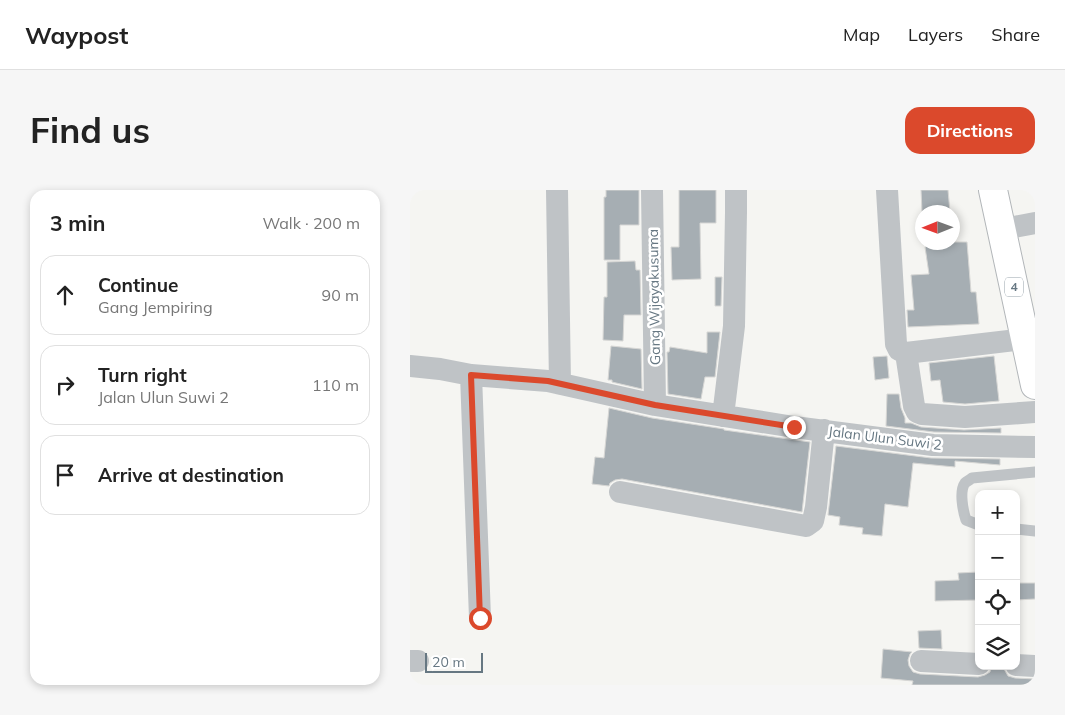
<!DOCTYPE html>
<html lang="en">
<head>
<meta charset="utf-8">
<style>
  :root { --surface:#fff; --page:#f6f6f6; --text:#222; --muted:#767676; --line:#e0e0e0; --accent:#db492c }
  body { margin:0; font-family:Mulish,sans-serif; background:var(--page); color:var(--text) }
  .controls { position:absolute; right:15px; bottom:15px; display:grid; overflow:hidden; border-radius:10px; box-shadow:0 2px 8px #0003 }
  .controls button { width:45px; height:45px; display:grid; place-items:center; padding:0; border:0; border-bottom:1px solid var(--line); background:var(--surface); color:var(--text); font:25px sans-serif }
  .compass { position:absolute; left:505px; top:15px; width:45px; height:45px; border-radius:50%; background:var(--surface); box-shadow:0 2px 8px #0003; rotate:269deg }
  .scale { position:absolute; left:15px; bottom:12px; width:58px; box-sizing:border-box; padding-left:5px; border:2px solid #667782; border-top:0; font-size:14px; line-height:18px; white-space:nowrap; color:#667782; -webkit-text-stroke:4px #fff; paint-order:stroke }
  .stop { position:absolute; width:15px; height:15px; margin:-11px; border:4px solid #db492c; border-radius:50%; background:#fff }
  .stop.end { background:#db492c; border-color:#fff; box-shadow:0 1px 5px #0008 }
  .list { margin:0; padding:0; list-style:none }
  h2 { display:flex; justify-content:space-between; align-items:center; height:65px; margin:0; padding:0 20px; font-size:21px }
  h2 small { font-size:16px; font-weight:400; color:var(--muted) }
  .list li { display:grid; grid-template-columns:32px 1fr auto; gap:15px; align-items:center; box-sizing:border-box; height:80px; margin:0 10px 10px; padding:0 10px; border:1px solid var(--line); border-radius:15px }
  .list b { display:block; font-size:19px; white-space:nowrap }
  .list p { margin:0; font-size:16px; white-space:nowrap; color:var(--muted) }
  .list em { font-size:16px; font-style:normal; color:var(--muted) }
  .icon { flex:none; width:28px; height:28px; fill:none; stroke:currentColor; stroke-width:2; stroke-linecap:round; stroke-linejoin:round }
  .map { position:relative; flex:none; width:625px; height:495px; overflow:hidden; border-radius:15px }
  header { display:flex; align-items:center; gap:30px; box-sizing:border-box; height:70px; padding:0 25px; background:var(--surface); border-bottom:1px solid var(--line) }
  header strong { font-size:24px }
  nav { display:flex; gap:28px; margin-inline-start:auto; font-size:18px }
  .intro { display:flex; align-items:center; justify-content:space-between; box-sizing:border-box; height:120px; padding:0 30px }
  h1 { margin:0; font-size:35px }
  .button { padding:12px 22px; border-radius:15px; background:var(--accent); color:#fff; font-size:18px; font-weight:700 }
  main { display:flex; gap:30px; padding:0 30px }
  aside { flex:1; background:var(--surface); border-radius:15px; box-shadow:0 2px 8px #0003 }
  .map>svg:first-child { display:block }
</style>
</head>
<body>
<header>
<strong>Waypost</strong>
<nav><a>Map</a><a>Layers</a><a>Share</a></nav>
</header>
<div class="intro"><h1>Find us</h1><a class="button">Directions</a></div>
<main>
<aside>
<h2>3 min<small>Walk · 200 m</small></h2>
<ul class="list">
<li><svg class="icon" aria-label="ahead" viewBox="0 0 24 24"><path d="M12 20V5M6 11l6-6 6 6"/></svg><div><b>Continue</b><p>Gang Jempiring</p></div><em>90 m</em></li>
<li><svg class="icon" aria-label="right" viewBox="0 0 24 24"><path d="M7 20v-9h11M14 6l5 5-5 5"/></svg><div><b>Turn right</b><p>Jalan Ulun Suwi 2</p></div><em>110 m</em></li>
<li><svg class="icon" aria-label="arrive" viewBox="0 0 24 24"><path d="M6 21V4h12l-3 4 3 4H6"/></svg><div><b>Arrive at destination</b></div></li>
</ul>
</aside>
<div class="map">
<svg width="625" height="495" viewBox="0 0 625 495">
  <rect width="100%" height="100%" fill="#f5f5f2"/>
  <path fill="#a6aeb3" stroke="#d7d7d5" d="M 196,0 L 229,0 L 229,35 L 210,35 L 210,70 L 194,70 L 194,7 L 196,7 Z
    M 269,0 L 306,0 L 306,33 L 290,33 L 291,89 L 262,90 L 261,57 L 269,57 Z
    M 511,0 L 538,0 L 540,22 L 512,22 Z
    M 516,52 L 557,52 L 561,102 L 566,102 L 569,134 L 498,137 L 497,120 L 504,120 L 501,85 L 519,84 L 515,57 L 516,57 Z
    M 225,71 L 226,80 L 230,80 L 231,125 L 214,125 L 213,151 L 193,150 L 194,107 L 197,107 L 197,72 Z
    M 305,87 L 312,87 L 311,116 L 305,116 Z
    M 297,142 L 310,142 L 305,187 L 295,187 L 291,209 L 258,204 L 257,162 L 259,162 L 260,157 L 297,163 Z
    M 201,156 L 231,159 L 232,199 L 202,192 L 202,190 L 198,190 Z
    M 477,166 L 479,188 L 465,190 L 463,167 Z
    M 584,166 L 589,211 L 555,214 L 533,212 L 530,190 L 521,191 L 519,173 Z
    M 477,204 L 489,204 L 491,218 L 495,228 L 495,233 L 501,233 L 511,237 L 554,240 L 591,238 L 591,243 L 524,242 L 476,236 Z
    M 199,218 L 242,228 L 314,239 L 314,240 L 400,252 L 392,322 L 212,289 L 205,290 L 200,293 L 199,296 L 182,294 L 185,267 L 194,268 Z
    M 426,256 L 521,268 L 590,269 L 590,275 L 545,271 L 545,277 L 503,273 L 498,317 L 475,314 L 472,346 L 452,344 L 453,338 L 429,335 L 430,327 L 418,325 Z
    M 569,382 L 569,410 L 525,411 L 525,391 L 549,390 L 548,383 Z
    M 606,393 L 625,393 L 625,409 L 606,410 Z
    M 531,440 L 532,459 L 509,458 L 508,441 Z
    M 473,459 L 502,462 L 500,464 L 498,470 L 499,476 L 503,482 L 510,484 L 568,487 L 575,485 L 580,482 L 581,478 L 594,479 L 598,486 L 605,488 L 625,489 L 625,495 L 502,495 L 503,491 L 471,488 Z"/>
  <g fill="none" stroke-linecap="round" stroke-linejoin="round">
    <g stroke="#b2b6b9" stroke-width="30">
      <path id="highway" d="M 583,0 L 625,195"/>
    </g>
    <path stroke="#bfc3c6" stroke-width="11" d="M 569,335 L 556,330 C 553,321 549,301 555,293 C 557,291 560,290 562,288 L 625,282
      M 606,339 L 625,341"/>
    <path stroke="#bfc3c6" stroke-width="22" d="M 147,0 L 150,194
      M 242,0 L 245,215
      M 477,0 L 486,154 L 489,160 L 496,163 L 614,149
      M 604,37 L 625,33
      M 496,163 L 504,216 L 507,222 L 512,224 L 555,227 L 625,222
      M 0,176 L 30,179 L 61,185 L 138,191 L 245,215 L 384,237 L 523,255 L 625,257
      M 61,185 L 70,428
      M 313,226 L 324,136 L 326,22 L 326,0
      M 210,302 L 396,336 L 403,331 L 406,317 L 414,240
      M 0,471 L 8,471
      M 511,471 L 569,474
      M 606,475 L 625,476"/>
    <use href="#highway" stroke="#fff" stroke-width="28"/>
  </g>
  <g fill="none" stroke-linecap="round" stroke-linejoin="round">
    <path stroke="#db492c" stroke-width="6" d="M 70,428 L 61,185 L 138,191 L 245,215 L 384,237"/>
  </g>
  <g text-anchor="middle" stroke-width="5" stroke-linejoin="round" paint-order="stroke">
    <rect fill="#fff" stroke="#94a0a8" stroke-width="1" x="595" y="87.5" width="18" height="19" rx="4"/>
    <g font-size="12" font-weight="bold" fill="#667782">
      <text x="604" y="101">4</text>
    </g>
    <g font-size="14" fill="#667782" stroke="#fff">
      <text transform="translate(244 107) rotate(-91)" y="5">Gang Wijayakusuma</text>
      <text transform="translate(475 248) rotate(7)" y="5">Jalan Ulun Suwi 2</text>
    </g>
  </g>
</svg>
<div class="controls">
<button>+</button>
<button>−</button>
<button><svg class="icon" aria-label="locate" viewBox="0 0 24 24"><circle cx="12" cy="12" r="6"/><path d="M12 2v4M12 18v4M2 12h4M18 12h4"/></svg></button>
<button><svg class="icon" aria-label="layers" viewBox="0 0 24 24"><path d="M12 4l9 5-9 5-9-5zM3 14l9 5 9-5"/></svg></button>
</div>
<svg class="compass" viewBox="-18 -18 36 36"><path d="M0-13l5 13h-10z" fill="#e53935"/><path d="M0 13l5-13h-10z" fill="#767676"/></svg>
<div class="scale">20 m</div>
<div class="stop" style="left:70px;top:428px"></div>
<div class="stop end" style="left:384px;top:237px"></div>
</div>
</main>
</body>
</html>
